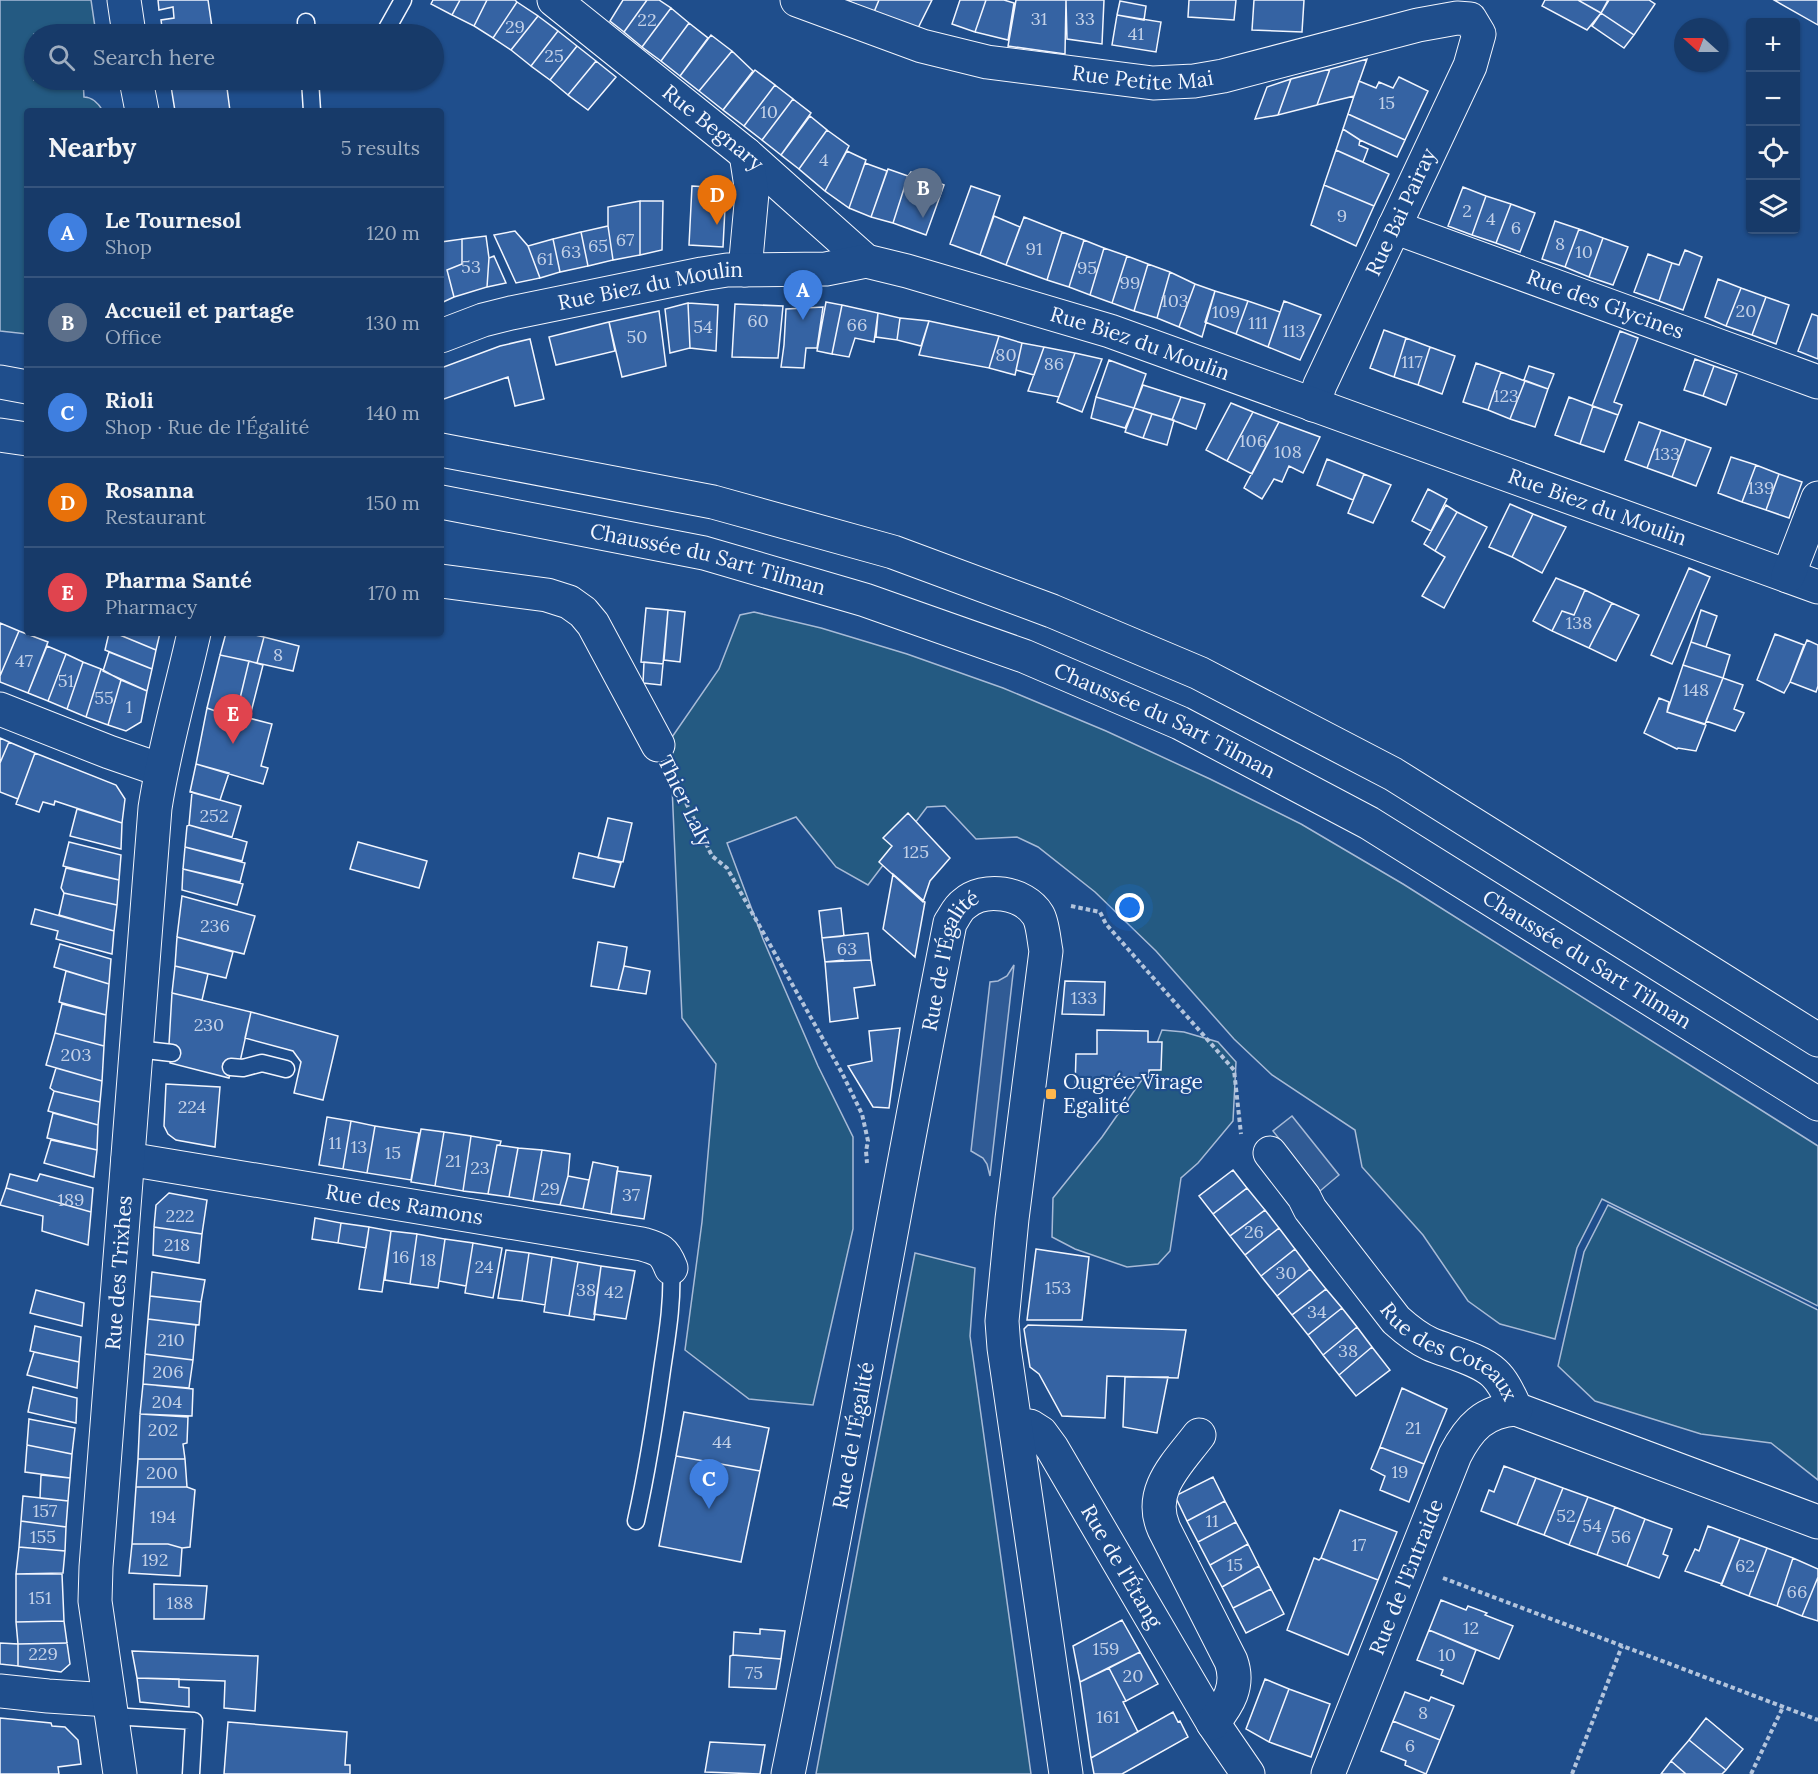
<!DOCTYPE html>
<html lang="en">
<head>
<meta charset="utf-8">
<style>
  :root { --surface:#173a69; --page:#244571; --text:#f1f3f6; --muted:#9eadc0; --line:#36547d; --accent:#bca0f2 }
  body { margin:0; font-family:Lora,serif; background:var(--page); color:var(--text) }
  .controls { position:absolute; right:18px; top:18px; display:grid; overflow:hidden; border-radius:6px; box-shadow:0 2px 4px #0004 }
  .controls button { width:54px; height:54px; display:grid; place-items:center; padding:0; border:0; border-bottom:2px solid var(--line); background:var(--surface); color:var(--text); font:30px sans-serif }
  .compass { position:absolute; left:1674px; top:18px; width:54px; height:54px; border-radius:50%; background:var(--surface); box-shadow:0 2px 4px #0004; rotate:291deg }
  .you { position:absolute; left:1130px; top:908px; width:21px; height:21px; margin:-15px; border:4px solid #fff; border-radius:50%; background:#1a73e8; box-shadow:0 0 0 9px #1a73e833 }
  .badge { display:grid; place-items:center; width:39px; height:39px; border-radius:50%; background:var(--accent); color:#fff; font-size:20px; font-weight:700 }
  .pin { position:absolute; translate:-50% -50px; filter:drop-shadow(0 2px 3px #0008) }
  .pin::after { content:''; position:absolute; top:32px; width:21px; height:18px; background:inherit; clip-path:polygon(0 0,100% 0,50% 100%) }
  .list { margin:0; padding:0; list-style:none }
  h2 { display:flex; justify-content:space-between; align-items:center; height:78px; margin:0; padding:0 24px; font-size:26px }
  h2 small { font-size:20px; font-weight:400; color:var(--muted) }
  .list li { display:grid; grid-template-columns:39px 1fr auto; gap:18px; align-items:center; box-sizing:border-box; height:90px; padding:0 24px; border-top:2px solid var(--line) }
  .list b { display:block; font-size:22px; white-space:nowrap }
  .list p { margin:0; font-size:20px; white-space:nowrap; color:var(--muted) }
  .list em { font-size:20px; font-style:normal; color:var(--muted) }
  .icon { flex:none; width:33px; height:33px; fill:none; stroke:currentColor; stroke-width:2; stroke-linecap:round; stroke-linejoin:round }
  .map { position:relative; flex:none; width:1818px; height:1774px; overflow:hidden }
  .search { position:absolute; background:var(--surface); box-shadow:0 2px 4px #0004; left:24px; top:24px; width:420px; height:66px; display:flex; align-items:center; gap:15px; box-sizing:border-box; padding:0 21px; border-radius:33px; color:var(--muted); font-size:22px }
  .panel { position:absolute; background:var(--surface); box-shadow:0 2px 4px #0004; left:24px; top:108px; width:420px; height:528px; border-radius:6px }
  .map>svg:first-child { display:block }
</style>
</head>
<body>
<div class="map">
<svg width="1818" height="1774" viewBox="0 0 1818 1774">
  <rect width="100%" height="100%" fill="#1f4e8c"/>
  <path fill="#245a82" stroke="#a8bbd7" stroke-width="1.5" d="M 0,0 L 91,0 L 96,34 L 34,34 L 34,80 L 83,80 L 84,97 C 92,97 99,104 103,111 L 27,111 L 27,334 L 0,331 Z
    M 754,612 L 821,628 L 907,654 L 1003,688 L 1106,731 L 1210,779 L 1301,824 L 1403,884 L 1818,1146 L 1818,1306 L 1602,1199 L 1577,1248 L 1555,1339 L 1500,1324 L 1468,1301 L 1423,1235 L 1362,1167 L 1355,1130 L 1272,1075 L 1234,1039 L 1156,951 L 1095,892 L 1038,847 L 1017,837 L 976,839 L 945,806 L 927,807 L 868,885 L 836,867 L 796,817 L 727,843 L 763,939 L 818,1066 L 853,1137 L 853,1229 L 813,1405 L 749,1399 L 685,1350 L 702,1222 L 716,1064 L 682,1018 L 670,740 L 719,669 L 740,615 Z
    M 1162,1030 L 1184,1032 L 1218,1042 L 1236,1062 L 1233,1121 L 1198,1163 L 1181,1178 L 1170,1251 L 1158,1264 L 1127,1267 L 1075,1249 L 1052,1237 L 1053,1198 L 1102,1137 L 1144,1077 Z
    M 1608,1205 L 1818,1310 L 1818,1480 L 1771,1443 L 1701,1434 L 1595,1401 L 1558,1366 L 1584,1252 Z
    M 915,1253 L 975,1268 L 970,1336 L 1031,1774 L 816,1774 L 863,1521 Z"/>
  <path fill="#305b95" stroke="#a8bbd7" stroke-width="1.5" d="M 1014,965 L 990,1176 L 987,1164 L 983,1158 L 971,1151 L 990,982 L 998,981 L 1007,976 Z
    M 1292,1116 L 1339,1175 L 1320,1191 L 1273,1131 Z"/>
  <path fill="#3563a3" stroke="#f2f6ff" stroke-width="1.5" d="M 158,0 L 208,0 L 213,34 L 163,34 L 161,20 L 174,18 L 173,7 L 159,10 Z
    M 433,0 L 460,0 L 452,15 L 431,4 Z
    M 460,0 L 487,0 L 474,26 L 452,15 Z
    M 487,0 L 515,0 L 517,2 L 493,38 L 474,26 Z
    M 623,0 L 647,0 L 624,32 L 610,21 Z
    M 647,0 L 659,0 L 671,8 L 642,47 L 624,32 Z
    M 846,0 L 879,0 L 874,12 Z
    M 879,0 L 932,0 L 918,28 L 874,12 Z
    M 960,0 L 986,0 L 975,32 L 952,24 Z
    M 986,0 L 1004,0 L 1014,3 L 1008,40 L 975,32 Z
    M 1016,0 L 1066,0 L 1065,54 L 1008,46 Z
    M 1066,0 L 1104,0 L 1102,44 L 1067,39 Z
    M 1189,0 L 1236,0 L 1234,20 L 1188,17 Z
    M 1254,0 L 1304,0 L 1302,32 L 1252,30 Z
    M 1545,0 L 1578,0 L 1601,13 L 1587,30 L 1542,6 Z
    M 1578,0 L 1608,0 L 1601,13 Z
    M 1609,0 L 1649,0 L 1655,4 L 1634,35 L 1601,13 Z
    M 1774,0 L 1818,0 L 1818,25 Z
    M 1120,1 L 1146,6 L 1144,20 L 1117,15 Z
    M 517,2 L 538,16 L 511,50 L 493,38 Z
    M 671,8 L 689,23 L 661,61 L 642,47 Z
    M 1601,13 L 1634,35 L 1624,48 L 1592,26 Z
    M 1117,15 L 1161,22 L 1156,52 L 1112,45 Z
    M 538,16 L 558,31 L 531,66 L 511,50 Z
    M 689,23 L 708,38 L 680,76 L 661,61 Z
    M 558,31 L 577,46 L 550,80 L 531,66 Z
    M 711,35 L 732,51 L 699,91 L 680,76 Z
    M 577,46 L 596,61 L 568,95 L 550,80 Z
    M 732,51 L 753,71 L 723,110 L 699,91 Z
    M 1367,59 L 1354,96 L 1317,105 L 1330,69 Z
    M 596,61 L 616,77 L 588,110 L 568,95 Z
    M 1330,69 L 1317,105 L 1278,115 L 1291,79 Z
    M 755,70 L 775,85 L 744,126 L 723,110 Z
    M 1399,77 L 1428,91 L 1405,140 L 1348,114 L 1359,81 L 1376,88 L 1379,82 L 1393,88 Z
    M 1291,79 L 1278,115 L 1255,119 L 1267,87 Z
    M 170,80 L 223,80 L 224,88 L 227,88 L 230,111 L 175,111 Z
    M 775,85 L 793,99 L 762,140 L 744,126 Z
    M 793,99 L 811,113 L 781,155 L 762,140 Z
    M 1348,114 L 1405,140 L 1397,157 L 1360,140 L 1343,129 Z
    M 810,116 L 827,130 L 799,169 L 781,155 Z
    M 1343,129 L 1360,140 L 1359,145 L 1368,149 L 1363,162 L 1336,150 Z
    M 827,130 L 849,146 L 825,191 L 799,169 Z
    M 1336,150 L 1389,174 L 1374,206 L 1324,185 Z
    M 847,151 L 866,160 L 849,208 L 825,191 Z
    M 865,163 L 887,171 L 871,217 L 849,208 Z
    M 888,169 L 908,176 L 893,223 L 871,217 Z
    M 911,172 L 944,185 L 926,235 L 893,223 L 908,176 Z
    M 1324,185 L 1374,206 L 1356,246 L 1311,225 Z
    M 692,186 L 726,188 L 723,247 L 689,245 Z
    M 971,186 L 1000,196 L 980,255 L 950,244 Z
    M 1463,187 L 1486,196 L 1472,235 L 1448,226 Z
    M 1486,196 L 1511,204 L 1496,243 L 1472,235 Z
    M 640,201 L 663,201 L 662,250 L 640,255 Z
    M 640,201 L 640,255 L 613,260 L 608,226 L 608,207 Z
    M 1511,204 L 1535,213 L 1520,252 L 1496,243 Z
    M 994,216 L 1020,227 L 1006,265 L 980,255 Z
    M 1024,217 L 1062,232 L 1047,280 L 1006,265 Z
    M 1555,221 L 1579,229 L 1565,267 L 1542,259 Z
    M 608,226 L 613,260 L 588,266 L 581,232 Z
    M 1579,229 L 1603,238 L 1589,277 L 1565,267 Z
    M 515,231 L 528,246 L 540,278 L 516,283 L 494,235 Z
    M 581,232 L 588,266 L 560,272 L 553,239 Z
    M 1062,232 L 1084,240 L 1069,287 L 1047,280 Z
    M 486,236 L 489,258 L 487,287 L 454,297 L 447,270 L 462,264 L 462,239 Z
    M 1603,238 L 1628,247 L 1613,285 L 1589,277 Z
    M 462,239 L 462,264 L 447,270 L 454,297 L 441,303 L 441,242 Z
    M 553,239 L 560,272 L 540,278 L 528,246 Z
    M 1084,240 L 1104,248 L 1090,295 L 1069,287 Z
    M 1104,248 L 1127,256 L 1112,303 L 1090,295 Z
    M 1685,250 L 1702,257 L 1683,310 L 1659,301 L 1672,263 L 1679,265 Z
    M 1648,254 L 1672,263 L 1659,301 L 1634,292 Z
    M 494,256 L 506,283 L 487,287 L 489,258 Z
    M 1127,256 L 1148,264 L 1134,311 L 1112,303 Z
    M 1148,264 L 1170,272 L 1157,318 L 1134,311 Z
    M 1170,272 L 1195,284 L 1179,327 L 1157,318 Z
    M 1718,279 L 1741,288 L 1726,326 L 1705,317 Z
    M 1195,284 L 1215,291 L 1202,337 L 1179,327 Z
    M 1741,288 L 1766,297 L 1752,335 L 1726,326 Z
    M 1215,291 L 1248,301 L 1236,334 L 1205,322 Z
    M 1766,297 L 1789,305 L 1776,344 L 1752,335 Z
    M 1248,301 L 1280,312 L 1268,347 L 1236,334 Z
    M 1284,301 L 1321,315 L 1300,360 L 1268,347 Z
    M 826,302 L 842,305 L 832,354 L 817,351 Z
    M 688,303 L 718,305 L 716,351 L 690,348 Z
    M 688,303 L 690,348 L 670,353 L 665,309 Z
    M 735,304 L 783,306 L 778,358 L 732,357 Z
    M 842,305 L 878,313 L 874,342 L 855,338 L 849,357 L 832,354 Z
    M 823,307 L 817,348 L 806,348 L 804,368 L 781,367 L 784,345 L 786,309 Z
    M 659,311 L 666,366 L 622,377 L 609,322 Z
    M 878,313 L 900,318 L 897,340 L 876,337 Z
    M 1812,314 L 1818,316 L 1818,359 L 1798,351 Z
    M 900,318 L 929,321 L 921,346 L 897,340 Z
    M 929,321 L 999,336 L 989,368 L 919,355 Z
    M 609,322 L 615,351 L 556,365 L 549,337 Z
    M 1384,330 L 1406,338 L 1394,377 L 1370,368 Z
    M 1620,331 L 1638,338 L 1614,402 L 1622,405 L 1618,415 L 1592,406 Z
    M 999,336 L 1022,343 L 1015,375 L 989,368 Z
    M 1406,338 L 1430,347 L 1418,385 L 1394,377 Z
    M 530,339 L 544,399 L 515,406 L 508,377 L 441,400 L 441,368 L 500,346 Z
    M 1022,343 L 1044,347 L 1034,375 L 1016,370 Z
    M 1044,347 L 1075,353 L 1059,397 L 1028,391 Z
    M 1430,347 L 1455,356 L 1442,394 L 1418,385 Z
    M 1075,353 L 1102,359 L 1082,412 L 1057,402 Z
    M 1695,359 L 1714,366 L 1703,396 L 1684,390 Z
    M 1109,360 L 1146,374 L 1134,408 L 1096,397 Z
    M 1476,363 L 1501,372 L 1488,410 L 1463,402 Z
    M 1529,366 L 1554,374 L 1548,389 L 1524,380 Z
    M 1714,366 L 1737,374 L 1726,405 L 1703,396 Z
    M 1501,372 L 1525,381 L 1510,419 L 1488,410 Z
    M 1525,381 L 1548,389 L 1535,427 L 1510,419 Z
    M 1143,385 L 1181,397 L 1172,420 L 1134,408 Z
    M 1096,397 L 1134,408 L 1125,428 L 1091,418 Z
    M 1181,397 L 1205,404 L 1196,429 L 1172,420 Z
    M 1569,397 L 1593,406 L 1580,444 L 1555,435 Z
    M 1231,403 L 1253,412 L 1227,461 L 1206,450 Z
    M 1593,406 L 1618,415 L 1604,452 L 1580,444 Z
    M 1134,408 L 1152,414 L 1143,438 L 1125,432 Z
    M 1253,412 L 1279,422 L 1252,474 L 1227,461 Z
    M 1152,414 L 1174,420 L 1167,445 L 1143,438 Z
    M 1279,422 L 1320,437 L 1303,473 L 1289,466 L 1282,482 L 1274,479 L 1262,499 L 1244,488 Z
    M 1639,422 L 1661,430 L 1647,468 L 1625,460 Z
    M 1661,430 L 1686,439 L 1672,477 L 1647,468 Z
    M 1686,439 L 1711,448 L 1696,486 L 1672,477 Z
    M 1731,457 L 1756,465 L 1742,502 L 1718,493 Z
    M 1327,459 L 1364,474 L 1353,500 L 1317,485 Z
    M 1756,465 L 1779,474 L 1766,510 L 1742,502 Z
    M 1364,474 L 1391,485 L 1373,523 L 1348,513 Z
    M 1779,474 L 1802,482 L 1789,518 L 1766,510 Z
    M 1428,489 L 1447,499 L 1431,531 L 1412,521 Z
    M 1510,504 L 1533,514 L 1512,557 L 1489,547 Z
    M 1446,505 L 1457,512 L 1435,551 L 1424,544 Z
    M 1457,512 L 1487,527 L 1444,608 L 1422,596 L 1445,557 L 1435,551 Z
    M 1533,514 L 1566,527 L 1542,573 L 1512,557 Z
    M 1689,568 L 1710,577 L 1672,664 L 1651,655 Z
    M 1556,578 L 1585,590 L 1574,615 L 1562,611 L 1552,631 L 1533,621 Z
    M 1585,590 L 1612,603 L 1589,648 L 1552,631 L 1562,611 L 1574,615 Z
    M 1612,603 L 1639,615 L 1616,661 L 1589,648 Z
    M 646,608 L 668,610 L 663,664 L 641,662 Z
    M 668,610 L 685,612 L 680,662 L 664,660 Z
    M 1701,610 L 1717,616 L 1706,647 L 1691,642 Z
    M 0,623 L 19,631 L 0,676 Z
    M 19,631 L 48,642 L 28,693 L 0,682 L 0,676 Z
    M 109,633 L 115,633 L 156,650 L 152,669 L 105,650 Z
    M 115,633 L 160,633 L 156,650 Z
    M 226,633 L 246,633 L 264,637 L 257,663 L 220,655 Z
    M 1775,634 L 1804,645 L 1790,682 L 1784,693 L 1757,680 Z
    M 264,637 L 299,646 L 293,671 L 257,663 Z
    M 1807,640 L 1818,645 L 1818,686 L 1816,692 L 1790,682 Z
    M 1691,642 L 1730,655 L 1723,678 L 1683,665 Z
    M 47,646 L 66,654 L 48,701 L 28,693 Z
    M 109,652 L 152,669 L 147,691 L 103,671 Z
    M 66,654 L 83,662 L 67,709 L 48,701 Z
    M 220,655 L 249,661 L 236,715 L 233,714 L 232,717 L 207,708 Z
    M 249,661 L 263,665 L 250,716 L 236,715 Z
    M 83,662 L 101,669 L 86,717 L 67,709 Z
    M 644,662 L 663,664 L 661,685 L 643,683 Z
    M 1683,665 L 1723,678 L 1705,724 L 1667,712 Z
    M 101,669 L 121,680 L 108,725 L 86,717 Z
    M 1723,678 L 1743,685 L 1734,709 L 1744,713 L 1735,731 L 1706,721 Z
    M 121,680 L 147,691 L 141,722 L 126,731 L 108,725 Z
    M 1659,698 L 1669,702 L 1667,712 L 1706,725 L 1696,751 L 1678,748 L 1677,749 L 1644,733 Z
    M 207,708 L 232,717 L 233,714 L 272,724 L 261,766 L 268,768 L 263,784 L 196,764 Z
    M 0,738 L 9,742 L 0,763 Z
    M 9,742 L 35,753 L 18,799 L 0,792 L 0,763 Z
    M 35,753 L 116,785 L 125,799 L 122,823 L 55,801 L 54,805 L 43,802 L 39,812 L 16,804 Z
    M 196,764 L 229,773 L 220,800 L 190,792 Z
    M 192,792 L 241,806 L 232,837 L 189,825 Z
    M 77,809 L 122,823 L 121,849 L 70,836 Z
    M 908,813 L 950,858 L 930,881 L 923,902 L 879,862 L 892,846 L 883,838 Z
    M 608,818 L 632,823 L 623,862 L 598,858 Z
    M 189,825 L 247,842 L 242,861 L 185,847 L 187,826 Z
    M 69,842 L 121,855 L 119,880 L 63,866 Z
    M 358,842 L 427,861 L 419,888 L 350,869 Z
    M 185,847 L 245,863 L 240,882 L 183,869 Z
    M 579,853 L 621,863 L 614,887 L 573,878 Z
    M 66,868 L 119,880 L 117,905 L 64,893 L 61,888 Z
    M 183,869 L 243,884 L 237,905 L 182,890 Z
    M 893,874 L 925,902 L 915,957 L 883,929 Z
    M 64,893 L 117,905 L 114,931 L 59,915 Z
    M 182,896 L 255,916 L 244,954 L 177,937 Z
    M 841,908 L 844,936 L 822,938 L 819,911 Z
    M 35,909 L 114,931 L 112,954 L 56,939 L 58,931 L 31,924 Z
    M 868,933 L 871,960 L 825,962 L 822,938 Z
    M 177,937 L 233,952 L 226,978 L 175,966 Z
    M 598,942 L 627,947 L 624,966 L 618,990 L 591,986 Z
    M 60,944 L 111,959 L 109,984 L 54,967 Z
    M 843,960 L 843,961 L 871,960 L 875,985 L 854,988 L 858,1018 L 830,1022 L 825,962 Z
    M 175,966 L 208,974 L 202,1000 L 172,993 Z
    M 624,966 L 650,971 L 646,994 L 618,990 Z
    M 66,971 L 109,984 L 106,1015 L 59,1002 Z
    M 1065,981 L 1105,982 L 1104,1015 L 1062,1014 Z
    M 172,993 L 251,1012 L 240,1062 L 233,1061 L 229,1078 L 170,1063 L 172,1045 L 169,1044 Z
    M 62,1004 L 106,1015 L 104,1046 L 55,1033 Z
    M 251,1012 L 338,1036 L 323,1100 L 294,1093 L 301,1062 L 293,1051 L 245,1038 Z
    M 900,1028 L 889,1108 L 873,1107 L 848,1066 L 872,1061 L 869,1031 Z
    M 1097,1030 L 1148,1031 L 1148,1042 L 1162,1042 L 1161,1070 L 1149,1070 L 1149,1078 L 1105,1077 L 1105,1089 L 1075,1088 L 1076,1054 L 1097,1054 Z
    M 55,1033 L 104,1046 L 102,1081 L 46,1065 Z
    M 56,1068 L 102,1081 L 100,1102 L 54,1091 L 50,1088 Z
    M 166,1084 L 220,1087 L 215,1147 L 176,1140 L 168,1134 L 164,1126 Z
    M 54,1091 L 100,1102 L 98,1125 L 48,1111 Z
    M 53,1113 L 98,1125 L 97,1150 L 47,1138 Z
    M 327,1117 L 351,1121 L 343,1169 L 319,1165 Z
    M 351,1121 L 375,1126 L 367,1173 L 343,1169 Z
    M 375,1126 L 419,1133 L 411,1180 L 367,1173 Z
    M 421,1129 L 444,1132 L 435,1186 L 411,1182 Z
    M 444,1132 L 471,1136 L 463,1191 L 435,1186 Z
    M 471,1136 L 501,1141 L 500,1145 L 497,1145 L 488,1194 L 463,1191 Z
    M 51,1140 L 97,1150 L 94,1177 L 44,1163 Z
    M 497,1145 L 518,1148 L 509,1197 L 488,1194 Z
    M 518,1148 L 542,1150 L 533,1201 L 509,1197 Z
    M 542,1150 L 570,1154 L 568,1176 L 560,1205 L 533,1201 Z
    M 593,1162 L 618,1167 L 611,1214 L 583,1209 Z
    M 1233,1170 L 1247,1188 L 1213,1214 L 1199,1196 Z
    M 617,1171 L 651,1176 L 644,1219 L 611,1214 Z
    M 10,1174 L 37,1181 L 40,1174 L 93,1188 L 91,1212 L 6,1188 Z
    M 568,1176 L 589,1180 L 583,1209 L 560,1205 Z
    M 6,1188 L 91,1212 L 88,1245 L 42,1231 L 43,1216 L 0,1205 Z
    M 1247,1188 L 1265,1210 L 1230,1236 L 1213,1214 Z
    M 169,1193 L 207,1200 L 202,1234 L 154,1227 L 156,1205 Z
    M 1265,1210 L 1279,1228 L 1245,1255 L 1230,1236 Z
    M 315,1218 L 341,1223 L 338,1243 L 312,1239 Z
    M 341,1223 L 369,1227 L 366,1248 L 338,1243 Z
    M 154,1227 L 202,1234 L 199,1263 L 153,1255 Z
    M 369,1227 L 391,1231 L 382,1292 L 359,1289 Z
    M 1279,1228 L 1295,1249 L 1261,1276 L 1245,1255 Z
    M 391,1231 L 417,1234 L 410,1284 L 385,1280 Z
    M 417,1234 L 445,1239 L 438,1288 L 410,1284 Z
    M 445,1239 L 473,1243 L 466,1286 L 439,1281 Z
    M 473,1243 L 502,1248 L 493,1298 L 465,1293 Z
    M 1036,1249 L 1089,1257 L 1082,1320 L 1027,1320 Z
    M 1295,1249 L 1310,1269 L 1277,1296 L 1261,1276 Z
    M 506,1250 L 529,1253 L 522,1301 L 498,1298 Z
    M 529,1253 L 552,1257 L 545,1305 L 522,1301 Z
    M 552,1257 L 578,1262 L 569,1316 L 544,1312 Z
    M 578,1262 L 601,1266 L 594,1320 L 569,1316 Z
    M 601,1266 L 635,1271 L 626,1319 L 594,1314 Z
    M 1310,1269 L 1326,1289 L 1292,1315 L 1277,1296 Z
    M 152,1272 L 205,1280 L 201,1302 L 150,1296 Z
    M 1326,1289 L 1342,1308 L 1308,1335 L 1292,1315 Z
    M 36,1290 L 84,1303 L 82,1326 L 30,1313 Z
    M 150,1296 L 201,1302 L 199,1325 L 148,1319 Z
    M 1342,1308 L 1357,1327 L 1323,1355 L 1308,1335 Z
    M 148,1319 L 196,1325 L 193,1360 L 145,1354 Z
    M 1028,1325 L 1186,1330 L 1178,1378 L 1107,1376 L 1105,1418 L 1062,1416 L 1039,1374 L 1030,1367 L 1024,1329 Z
    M 35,1326 L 81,1337 L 79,1362 L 30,1351 Z
    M 1357,1327 L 1372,1347 L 1339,1375 L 1323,1355 Z
    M 1372,1347 L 1390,1370 L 1356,1396 L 1339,1375 Z
    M 34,1352 L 79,1362 L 77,1388 L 27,1375 Z
    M 145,1354 L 193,1360 L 189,1388 L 143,1384 Z
    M 1125,1377 L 1168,1377 L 1157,1433 L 1123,1427 Z
    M 143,1384 L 193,1389 L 192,1416 L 140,1414 Z
    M 33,1387 L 77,1398 L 76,1423 L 28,1412 Z
    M 1402,1388 L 1447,1409 L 1424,1464 L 1380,1447 Z
    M 684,1412 L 769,1428 L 760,1471 L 676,1456 Z
    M 140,1414 L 188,1417 L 187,1443 L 183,1444 L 185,1459 L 138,1459 Z
    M 29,1419 L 75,1428 L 72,1454 L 27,1445 Z
    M 27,1445 L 72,1454 L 70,1478 L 25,1472 Z
    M 1380,1447 L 1424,1464 L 1409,1502 L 1380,1490 L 1385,1476 L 1371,1469 Z
    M 676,1456 L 760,1471 L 741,1562 L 659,1546 Z
    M 138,1459 L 185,1459 L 187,1487 L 136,1487 Z
    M 1504,1466 L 1536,1478 L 1517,1525 L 1481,1511 L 1489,1490 L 1494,1492 Z
    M 41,1475 L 70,1478 L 68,1501 L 40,1498 Z
    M 1213,1477 L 1225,1501 L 1187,1521 L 1175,1496 Z
    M 1536,1478 L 1563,1488 L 1544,1535 L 1517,1525 Z
    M 136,1487 L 187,1487 L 195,1490 L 190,1547 L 182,1548 L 168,1544 L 132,1544 Z
    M 1563,1488 L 1588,1497 L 1569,1545 L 1544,1535 Z
    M 23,1496 L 68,1501 L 66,1527 L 21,1521 Z
    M 1588,1497 L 1615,1507 L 1597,1555 L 1569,1545 Z
    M 1225,1501 L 1236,1522 L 1198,1542 L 1187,1521 Z
    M 1615,1507 L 1645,1519 L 1627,1566 L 1597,1555 Z
    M 1340,1510 L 1397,1532 L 1378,1580 L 1321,1558 Z
    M 1645,1519 L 1672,1529 L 1663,1554 L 1668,1556 L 1659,1578 L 1627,1566 Z
    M 21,1521 L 66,1527 L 65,1551 L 19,1547 Z
    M 1236,1522 L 1248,1544 L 1210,1565 L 1198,1542 Z
    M 1708,1526 L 1740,1538 L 1722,1584 L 1685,1571 L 1695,1549 L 1699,1551 Z
    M 1740,1538 L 1767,1548 L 1749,1596 L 1721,1585 Z
    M 132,1544 L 168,1544 L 182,1548 L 180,1576 L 129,1573 Z
    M 1248,1544 L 1259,1566 L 1222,1587 L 1210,1565 Z
    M 19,1547 L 65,1551 L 63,1573 L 16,1574 Z
    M 1767,1548 L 1793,1558 L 1777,1606 L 1749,1596 Z
    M 1314,1558 L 1319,1560 L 1321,1558 L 1378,1580 L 1348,1655 L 1287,1630 Z
    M 1793,1558 L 1818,1569 L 1818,1577 L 1802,1616 L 1777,1606 Z
    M 1259,1566 L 1271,1589 L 1233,1608 L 1222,1587 Z
    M 16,1574 L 62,1574 L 64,1621 L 16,1622 Z
    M 1818,1577 L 1818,1621 L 1802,1616 Z
    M 154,1584 L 207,1586 L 204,1619 L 154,1619 Z
    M 1271,1589 L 1284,1614 L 1246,1633 L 1233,1608 Z
    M 1441,1600 L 1466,1610 L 1468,1606 L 1487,1613 L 1485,1615 L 1513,1626 L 1499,1659 L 1429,1630 Z
    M 1122,1620 L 1140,1652 L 1080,1682 L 1073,1646 Z
    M 64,1621 L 67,1643 L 18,1644 L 16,1622 Z
    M 760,1629 L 785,1631 L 781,1659 L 733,1655 L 734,1632 L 760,1634 Z
    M 1429,1630 L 1476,1650 L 1463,1684 L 1441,1675 L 1443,1670 L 1417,1660 Z
    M 0,1643 L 18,1644 L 18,1666 L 0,1664 Z
    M 67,1643 L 70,1664 L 61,1672 L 18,1666 L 18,1644 Z
    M 132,1651 L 258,1656 L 255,1711 L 224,1708 L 225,1681 L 137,1678 Z
    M 1140,1652 L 1158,1684 L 1126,1701 L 1109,1668 Z
    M 733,1655 L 781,1659 L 776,1689 L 729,1687 L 730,1656 Z
    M 1109,1668 L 1126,1701 L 1123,1702 L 1138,1732 L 1091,1758 L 1080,1682 Z
    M 137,1678 L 179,1679 L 179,1687 L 189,1688 L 189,1707 L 140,1702 Z
    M 1265,1679 L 1289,1689 L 1269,1742 L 1246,1729 Z
    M 1289,1689 L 1330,1704 L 1311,1757 L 1269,1742 Z
    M 1405,1692 L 1429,1701 L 1431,1697 L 1454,1706 L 1440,1740 L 1393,1721 Z
    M 1173,1712 L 1178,1722 L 1180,1721 L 1188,1737 L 1122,1774 L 1094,1774 L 1091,1758 Z
    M 0,1718 L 51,1723 L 52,1726 L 65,1727 L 78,1740 L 81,1764 L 58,1767 L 59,1774 L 0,1774 Z
    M 1706,1718 L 1743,1749 L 1726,1770 L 1689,1740 Z
    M 1393,1721 L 1440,1740 L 1426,1774 L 1405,1765 L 1406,1761 L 1381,1751 Z
    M 228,1722 L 347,1732 L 345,1765 L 350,1765 L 350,1774 L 224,1774 Z
    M 1689,1740 L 1726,1770 L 1722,1774 L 1686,1774 L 1671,1761 Z
    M 710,1742 L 765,1745 L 760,1774 L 705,1772 Z
    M 1671,1761 L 1686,1774 L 1661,1774 Z"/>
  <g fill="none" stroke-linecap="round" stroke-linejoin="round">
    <g stroke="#f2f6ff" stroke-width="19">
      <path id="lane" d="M 306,22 L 307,34
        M 384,34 L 403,0
        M 310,80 L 312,111
        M 137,1049 L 172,1053
        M 231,1067 L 243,1068 L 262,1063 L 286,1069
        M 636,1521 C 647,1471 655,1421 662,1370 C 667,1336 673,1302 671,1268
        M 112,1716 L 194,1721 L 191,1774"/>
    </g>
    <g stroke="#f2f6ff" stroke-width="35">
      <g id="street">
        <path d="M 124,0 L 129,34"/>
        <path id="s1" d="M 554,0 L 746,154 L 866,261"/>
        <path id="s2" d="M 797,0 L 922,46 L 987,62 L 1153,83 L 1194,81 L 1223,76 L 1418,25 L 1457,18 L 1470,19 L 1479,34 L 1470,66 L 1320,385 L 1313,405"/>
        <path d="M 136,80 L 142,111"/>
        <path id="s3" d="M 1394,227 L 1818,382"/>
        <path d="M 745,270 L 752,193 L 746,154"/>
        <path id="s4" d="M 441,336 L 483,320 L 511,313 L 702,274 L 727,270 L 826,269 L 866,261 L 907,271 L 1110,331 L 1818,587"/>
        <path d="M 1788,576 L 1818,498"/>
        <path d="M 441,581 L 547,595 L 569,602 L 583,612 L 593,624 L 658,745"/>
        <path d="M 0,709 L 109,752 L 161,770"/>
        <path id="s5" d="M 1270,1153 L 1304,1197 L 1310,1209 L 1396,1320 C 1406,1329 1417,1338 1430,1344 C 1449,1352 1479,1359 1494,1373 C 1504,1382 1510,1397 1516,1409 L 1818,1522"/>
        <path id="s6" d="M 128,1159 L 642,1244 C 659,1249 664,1250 671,1268"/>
        <path id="s7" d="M 1017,1428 L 1030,1426 L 1041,1433 L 1052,1448 L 1213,1723 L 1248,1774"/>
        <path d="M 1199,1435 C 1177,1464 1147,1491 1164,1529 L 1231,1661 C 1240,1686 1228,1704 1213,1723"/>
        <path d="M 0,1691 L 48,1696 L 109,1700"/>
        <path id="s8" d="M 120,1774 L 95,1601 L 96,1567 L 155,808 C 164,749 181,691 194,633"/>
        <path id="s9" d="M 1328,1774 L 1455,1455 C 1469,1428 1484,1411 1516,1409"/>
      </g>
    </g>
    <g stroke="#f2f6ff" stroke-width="35">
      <g id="secondary">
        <path id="s10" d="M 788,1774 C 846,1491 894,1206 950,923 C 954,917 958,908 964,904 C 984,886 1024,892 1038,915 C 1043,923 1044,942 1046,951 L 1012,1219 L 1002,1321 L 1004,1348 L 1066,1774"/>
      </g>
    </g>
    <g stroke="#f2f6ff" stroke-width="35">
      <g id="highway">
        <path d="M 0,382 L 27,387"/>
        <path d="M 0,435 L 27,439"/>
        <path d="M 441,450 L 713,502 L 893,552 L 1052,611 L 1199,673 L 1393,774 L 1818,1040"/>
        <path id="s11" d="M 441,502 L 704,553 L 865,600 L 1024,656 L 1180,723 L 1369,823 L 1818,1104"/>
      </g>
    </g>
    <path stroke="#b3c4dc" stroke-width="4" stroke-dasharray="4.5 3" stroke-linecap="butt" d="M 673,776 L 712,856 L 727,868 L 842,1073 L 862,1114 L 868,1141 L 866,1151 L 867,1163
      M 1071,906 L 1100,912 L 1106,924 L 1234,1070 L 1241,1134
      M 1443,1578 L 1818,1720
      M 1572,1774 L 1622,1646
      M 1751,1774 L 1783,1707"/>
    <use href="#lane" stroke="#1f4e8c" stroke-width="16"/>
    <use href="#street" stroke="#1f4e8c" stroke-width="33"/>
    <use href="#secondary" stroke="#1f4e8c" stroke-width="33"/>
    <use href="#highway" stroke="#1f4e8c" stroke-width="33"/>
  </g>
  <rect fill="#ffb74d" stroke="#1f4e8c" stroke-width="2" x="1045" y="1088" width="12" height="12" rx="3"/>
  <g text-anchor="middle" stroke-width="4.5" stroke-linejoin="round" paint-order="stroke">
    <g font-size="18" fill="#c3d1e8">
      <text x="1039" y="25">31</text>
      <text x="1085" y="25">33</text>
      <text x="647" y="26">22</text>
      <text x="515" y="33">29</text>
      <text x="1136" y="40">41</text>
      <text x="554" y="62">25</text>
      <text x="1387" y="109">15</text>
      <text x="769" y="118">10</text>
      <text x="824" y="166">4</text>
      <text x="1467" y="217">2</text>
      <text x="1342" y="222">9</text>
      <text x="1491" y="225">4</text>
      <text x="1516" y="234">6</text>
      <text x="625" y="246">67</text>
      <text x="1560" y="250">8</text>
      <text x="598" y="252">65</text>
      <text x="1034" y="255">91</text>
      <text x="571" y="258">63</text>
      <text x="1584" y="258">10</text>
      <text x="545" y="265">61</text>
      <text x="471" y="273">53</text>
      <text x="1087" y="274">95</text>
      <text x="1130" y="289">99</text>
      <text x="1175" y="307">103</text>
      <text x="1746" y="317">20</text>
      <text x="1226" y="318">109</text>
      <text x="758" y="327">60</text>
      <text x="1258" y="329">111</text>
      <text x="857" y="331">66</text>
      <text x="703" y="333">54</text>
      <text x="1294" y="337">113</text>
      <text x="637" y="343">50</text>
      <text x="1006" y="361">80</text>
      <text x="1412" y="368">117</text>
      <text x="1054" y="370">86</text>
      <text x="1506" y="402">123</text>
      <text x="1253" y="447">106</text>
      <text x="1288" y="458">108</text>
      <text x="1667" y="460">133</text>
      <text x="1761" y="494">139</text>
      <text x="1579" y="629">138</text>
      <text x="278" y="661">8</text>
      <text x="24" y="667">47</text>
      <text x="66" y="687">51</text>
      <text x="1696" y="696">148</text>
      <text x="104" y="704">55</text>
      <text x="129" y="713">1</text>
      <text x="214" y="822">252</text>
      <text x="916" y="858">125</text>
      <text x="215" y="932">236</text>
      <text x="847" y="955">63</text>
      <text x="1084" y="1004">133</text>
      <text x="209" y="1031">230</text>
      <text x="76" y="1061">203</text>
      <text x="192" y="1113">224</text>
      <text x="335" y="1149">11</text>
      <text x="359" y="1153">13</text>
      <text x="393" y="1159">15</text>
      <text x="453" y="1167">21</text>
      <text x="480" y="1174">23</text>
      <text x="550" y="1195">29</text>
      <text x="631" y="1201">37</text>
      <text x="71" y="1206">189</text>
      <text x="180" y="1222">222</text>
      <text x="1254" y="1238">26</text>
      <text x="177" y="1251">218</text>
      <text x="401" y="1263">16</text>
      <text x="428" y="1266">18</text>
      <text x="484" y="1273">24</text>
      <text x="1286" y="1279">30</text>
      <text x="1058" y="1294">153</text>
      <text x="586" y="1296">38</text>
      <text x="614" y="1298">42</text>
      <text x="1317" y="1318">34</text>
      <text x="171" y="1346">210</text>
      <text x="1348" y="1357">38</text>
      <text x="168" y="1378">206</text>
      <text x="167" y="1408">204</text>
      <text x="1413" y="1434">21</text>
      <text x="163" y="1436">202</text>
      <text x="722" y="1448">44</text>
      <text x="1400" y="1478">19</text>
      <text x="162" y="1479">200</text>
      <text x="45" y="1517">157</text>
      <text x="1566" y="1522">52</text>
      <text x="163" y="1523">194</text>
      <text x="1212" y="1527">11</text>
      <text x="1592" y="1532">54</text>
      <text x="43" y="1543">155</text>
      <text x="1621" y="1543">56</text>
      <text x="1359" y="1551">17</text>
      <text x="155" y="1566">192</text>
      <text x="1235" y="1571">15</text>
      <text x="1745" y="1572">62</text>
      <text x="1797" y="1598">66</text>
      <text x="40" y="1604">151</text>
      <text x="180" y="1609">188</text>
      <text x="1471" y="1634">12</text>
      <text x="1106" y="1655">159</text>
      <text x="43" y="1660">229</text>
      <text x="1447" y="1661">10</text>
      <text x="754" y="1679">75</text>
      <text x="1133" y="1682">20</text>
      <text x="1423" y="1719">8</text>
      <text x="1108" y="1723">161</text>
      <text x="1410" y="1752">6</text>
    </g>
    <g font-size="21" fill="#f2f6ff" stroke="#1f4e8c">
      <text dy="7" stroke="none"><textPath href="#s2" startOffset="357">Rue Petite Mai</textPath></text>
      <text dy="7" stroke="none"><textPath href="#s1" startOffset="204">Rue Begnary</textPath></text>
      <text transform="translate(1401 212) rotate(-65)" y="7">Rue Bai Pairay</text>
      <text dy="7" stroke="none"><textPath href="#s4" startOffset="216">Rue Biez du Moulin</textPath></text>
      <text dy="7" stroke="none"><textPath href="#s3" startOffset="225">Rue des Glycines</textPath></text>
      <text dy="7" stroke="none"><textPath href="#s4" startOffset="720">Rue Biez du Moulin</textPath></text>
      <text dy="7" stroke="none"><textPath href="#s4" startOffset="1206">Rue Biez du Moulin</textPath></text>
      <text dy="7" stroke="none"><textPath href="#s11" startOffset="273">Chaussée du Sart Tilman</textPath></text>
      <text dy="7" stroke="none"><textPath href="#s11" startOffset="759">Chaussée du Sart Tilman</textPath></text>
      <text transform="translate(685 801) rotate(64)" y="7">Thier Laly</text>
      <text dy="7" stroke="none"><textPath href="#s11" startOffset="1245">Chaussée du Sart Tilman</textPath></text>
      <text dy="7" stroke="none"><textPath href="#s10" startOffset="831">Rue de l'Égalité</textPath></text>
      <text dy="7" stroke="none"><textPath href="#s6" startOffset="280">Rue des Ramons</textPath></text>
      <text dy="7" stroke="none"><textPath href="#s8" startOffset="504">Rue des Trixhes</textPath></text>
      <text dy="7" stroke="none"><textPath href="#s5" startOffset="272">Rue des Coteaux</textPath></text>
      <text dy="7" stroke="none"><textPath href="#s10" startOffset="345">Rue de l'Égalité</textPath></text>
      <text dy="7" stroke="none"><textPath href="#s7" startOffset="182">Rue de l'Étang</textPath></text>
      <text dy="7" stroke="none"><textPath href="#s9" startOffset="212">Rue de l'Entraide</textPath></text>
    </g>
    <g font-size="21" fill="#f2f6ff" stroke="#1f4e8c" text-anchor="start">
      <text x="1063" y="1089">Ougrée Virage<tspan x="1063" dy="24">Egalité</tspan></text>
    </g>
  </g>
</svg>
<div class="controls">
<button>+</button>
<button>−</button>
<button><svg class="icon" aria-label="locate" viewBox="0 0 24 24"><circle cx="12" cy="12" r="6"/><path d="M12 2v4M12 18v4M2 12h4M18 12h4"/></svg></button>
<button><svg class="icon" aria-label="layers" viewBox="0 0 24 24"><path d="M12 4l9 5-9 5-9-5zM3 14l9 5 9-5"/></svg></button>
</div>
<svg class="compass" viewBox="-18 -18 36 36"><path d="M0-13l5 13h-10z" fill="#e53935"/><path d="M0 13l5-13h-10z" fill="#9eadc0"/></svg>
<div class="you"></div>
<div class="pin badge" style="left:803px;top:320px;background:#3f7fe0">A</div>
<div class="pin badge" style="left:923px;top:218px;background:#5c6f8a">B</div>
<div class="pin badge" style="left:709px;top:1509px;background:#3f7fe0">C</div>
<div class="pin badge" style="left:717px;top:225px;background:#e8710a">D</div>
<div class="pin badge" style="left:233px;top:744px;background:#e0444e">E</div>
<div class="search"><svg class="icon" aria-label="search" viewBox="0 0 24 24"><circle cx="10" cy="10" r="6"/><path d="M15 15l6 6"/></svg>Search here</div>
<section class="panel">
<h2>Nearby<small>5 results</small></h2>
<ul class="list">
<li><span class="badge" style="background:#3f7fe0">A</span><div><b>Le Tournesol</b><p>Shop</p></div><em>120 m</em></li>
<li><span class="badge" style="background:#5c6f8a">B</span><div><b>Accueil et partage</b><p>Office</p></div><em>130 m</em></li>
<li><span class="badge" style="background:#3f7fe0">C</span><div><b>Rioli</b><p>Shop · Rue de l'Égalité</p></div><em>140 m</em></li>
<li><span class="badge" style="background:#e8710a">D</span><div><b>Rosanna</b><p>Restaurant</p></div><em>150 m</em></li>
<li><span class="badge" style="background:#e0444e">E</span><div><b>Pharma Santé</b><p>Pharmacy</p></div><em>170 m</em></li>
</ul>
</section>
</div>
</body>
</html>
